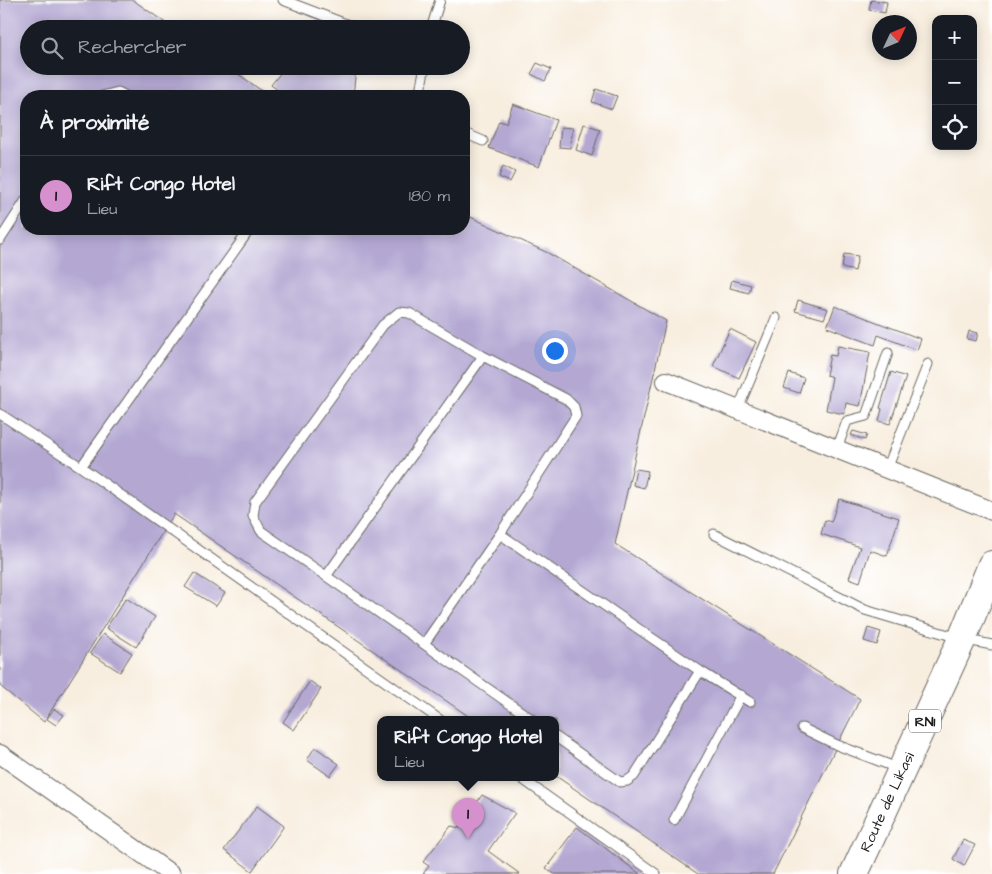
<!DOCTYPE html>
<html lang="fr">
<head>
<meta charset="utf-8">
<style>
  :root { --surface:#171b24; --page:#20242c; --text:#f1f3f6; --muted:#9ea1a6; --line:#363941; --accent:#d690ce }
  body { margin:0; font-family:"Architects Daughter",sans-serif; background:var(--page); color:var(--text) }
  .controls { position:absolute; right:15px; top:15px; display:grid; overflow:hidden; border-radius:10px; box-shadow:0 2px 12px #0003 }
  .controls button { width:45px; height:45px; display:grid; place-items:center; padding:0; border:0; border-bottom:1px solid var(--line); background:var(--surface); color:var(--text); font:25px sans-serif }
  .compass { position:absolute; left:872px; top:15px; width:45px; height:45px; border-radius:50%; background:var(--surface); box-shadow:0 2px 12px #0003; rotate:46deg }
  .you { position:absolute; left:554px; top:350px; width:18px; height:18px; margin:-12px; border:4px solid #fff; border-radius:50%; background:#1a73e8; box-shadow:0 0 0 8px #1a73e833 }
  .badge { display:grid; place-items:center; width:32px; height:32px; border-radius:50%; background:var(--accent); color:#111; font-size:16px; font-weight:700 }
  .pin { position:absolute; translate:-50% -41px; filter:drop-shadow(0 1px 2px #0008) }
  .pin::after { content:''; position:absolute; top:26px; width:18px; height:15px; background:inherit; clip-path:polygon(0 0,100% 0,50% 100%) }
  .popup { position:absolute; left:377px; top:716px; width:182px; height:65px; box-sizing:border-box; display:grid; place-content:center; border-radius:10px; background:var(--surface); filter:drop-shadow(0 1px 4px #0005); font-size:16px; white-space:nowrap; color:var(--muted) }
  .popup b { font-size:19px; color:var(--text) }
  .popup::after { content:''; position:absolute; left:50%; top:100%; margin-left:-10px; border:10px solid transparent; border-top-color:var(--surface) }
  .list { margin:0; padding:0; list-style:none }
  h2 { display:flex; justify-content:space-between; align-items:center; height:65px; margin:0; padding:0 20px; font-size:21px }
  h2 small { font-size:16px; font-weight:400; color:var(--muted) }
  .list li { display:grid; grid-template-columns:32px 1fr auto; gap:15px; align-items:center; box-sizing:border-box; height:80px; padding:0 20px; border-top:1px solid var(--line) }
  .list b { display:block; font-size:19px; white-space:nowrap }
  .list p { margin:0; font-size:16px; white-space:nowrap; color:var(--muted) }
  .list em { font-size:16px; font-style:normal; color:var(--muted) }
  .icon { flex:none; width:28px; height:28px; fill:none; stroke:currentColor; stroke-width:2; stroke-linecap:round; stroke-linejoin:round }
  .map { position:relative; flex:none; width:992px; height:874px; overflow:hidden }
  .search { position:absolute; background:var(--surface); box-shadow:0 2px 12px #0003; left:20px; top:20px; width:450px; height:55px; display:flex; align-items:center; gap:12px; box-sizing:border-box; padding:0 18px; border-radius:28px; color:var(--muted); font-size:19px }
  .panel { position:absolute; background:var(--surface); box-shadow:0 2px 12px #0003; left:20px; top:90px; width:450px; height:145px; border-radius:20px }
  .map>svg:first-child { display:block }
</style>
</head>
<body>
<div class="map">
<svg width="992" height="874" viewBox="0 0 992 874">
  <rect width="100%" height="100%" fill="#fff"/>
  <filter id="ink" filterUnits="userSpaceOnUse"><feTurbulence type="fractalNoise" baseFrequency=".02" numOctaves="2"/><feDisplacementMap in="SourceGraphic" scale="10" xChannelSelector="R" yChannelSelector="G"/><feConvolveMatrix kernelMatrix="1 2 1 2 8 2 1 2 1" color-interpolation-filters="sRGB"/></filter>
  <filter id="wash" filterUnits="userSpaceOnUse"><feTurbulence type="fractalNoise" baseFrequency=".0096" numOctaves="4" result="noise"/><feDisplacementMap in="SourceGraphic" scale="20" xChannelSelector="R" yChannelSelector="G"/><feGaussianBlur stdDeviation="1.12" result="paint"/><feColorMatrix in="noise" values="0 0 0 0 0 0 0 0 0 0 0 0 0 0 0 0 0 1.4 0 .05"/><feComposite in="paint" operator="in"/></filter>
  <g filter="url(#wash)">
    <rect width="100%" height="100%" fill="#f8eedf"/>
    <g id="blocks">
      <path fill="#b4a8d3" d="M 0,0 L 133,0 L 174,29 L 29,29 L 29,66 L 227,66 L 269,96 L 26,96 L 26,229 L 464,229 L 464,214 L 548,253 L 666,321 L 615,544 L 860,699 L 773,874 L 698,874 L 556,776 L 556,720 L 474,720 L 174,514 L 44,722 L 0,686 Z
        M 871,0 L 887,2 L 885,13 L 869,10 Z
        M 537,63 L 551,69 L 545,81 L 531,74 Z
        M 286,66 L 356,68 L 353,96 L 309,96 L 307,94 L 305,96 L 286,96 L 271,85 Z
        M 596,89 L 617,96 L 612,109 L 592,102 Z
        M 513,104 L 556,120 L 539,167 L 489,148 L 499,121 L 506,123 Z
        M 584,124 L 600,129 L 592,156 L 576,150 Z
        M 561,127 L 573,128 L 570,148 L 559,147 Z
        M 503,166 L 515,172 L 510,182 L 499,177 Z
        M 844,254 L 858,256 L 855,271 L 842,268 Z
        M 732,280 L 751,285 L 749,293 L 730,288 Z
        M 798,300 L 828,309 L 824,319 L 795,311 Z
        M 835,306 L 921,339 L 917,350 L 878,335 L 875,345 L 827,327 Z
        M 730,329 L 756,342 L 739,378 L 713,366 Z
        M 969,331 L 978,333 L 976,341 L 967,339 Z
        M 838,346 L 870,352 L 860,406 L 846,403 L 844,414 L 826,410 L 832,377 L 826,375 L 830,355 L 836,356 Z
        M 891,372 L 906,377 L 890,424 L 879,421 L 882,409 L 880,408 Z
        M 789,373 L 804,378 L 799,393 L 784,388 Z
        M 853,431 L 867,435 L 865,440 L 851,435 Z
        M 636,469 L 648,471 L 644,488 L 633,485 Z
        M 839,499 L 899,518 L 887,556 L 870,550 L 860,582 L 849,578 L 860,547 L 821,534 L 825,520 L 831,522 Z
        M 194,573 L 225,593 L 216,606 L 185,587 Z
        M 126,598 L 155,617 L 136,647 L 106,628 Z
        M 868,628 L 881,632 L 877,645 L 864,641 Z
        M 103,634 L 132,653 L 120,672 L 90,653 Z
        M 310,681 L 321,689 L 294,730 L 283,722 Z
        M 54,709 L 64,715 L 56,725 L 47,719 Z
        M 315,747 L 339,764 L 330,776 L 307,760 Z
        M 482,795 L 515,813 L 488,851 L 520,874 L 423,874 L 429,866 L 423,862 L 451,826 L 460,828 Z
        M 257,806 L 284,826 L 252,871 L 224,850 Z
        M 577,827 L 640,874 L 554,874 L 546,868 Z
        M 963,840 L 975,845 L 964,866 L 953,859 Z"/>
    </g>
  </g>
  <g filter="url(#ink)">
    <use href="#blocks" fill-opacity="0" stroke="#696660" stroke-width="1"/>
    <g fill="none" stroke-linecap="round" stroke-linejoin="round">
      <g stroke="#696660" stroke-width="11">
        <path id="service" d="M 283,0 L 359,29
          M 431,29 L 440,0
          M 102,96 L 118,92 L 126,96
          M 419,96 L 425,66
          M 464,133 L 483,141
          M 0,240 L 26,200
          M 399,312 L 409,313 L 483,356 L 566,399 L 574,407 L 576,416 L 500,534 L 424,644 L 261,531 L 253,516 L 255,502 L 383,325 Z
          M 738,409 L 776,318
          M 0,414 L 81,467 L 440,720
          M 837,449 L 847,421 L 866,416 L 888,353
          M 81,467 L 250,229
          M 887,469 L 928,364
          M 500,534 L 700,671 L 750,702
          M 714,534 L 865,610 L 962,639 L 992,645
          M 327,575 L 483,356
          M 424,644 L 533,720
          M 802,728 L 837,745 L 900,769
          M 556,737 L 620,782 L 627,781 L 634,776 L 700,671
          M 521,778 L 656,874
          M 674,820 L 741,695"/>
      </g>
      <g stroke="#696660" stroke-width="20">
        <path id="minor" d="M 666,381 L 992,511
          M 0,754 L 171,874"/>
      </g>
      <g stroke="#696660" stroke-width="30">
        <path id="trunk" d="M 854,874 L 962,639 L 992,565"/>
      </g>
      <use href="#service" stroke="#fff" stroke-width="9"/>
      <use href="#minor" stroke="#fff" stroke-width="18"/>
      <use href="#trunk" stroke="#fff" stroke-width="28"/>
    </g>
  </g>
  <g text-anchor="middle" stroke-width="4.5" stroke-linejoin="round" paint-order="stroke">
    <rect fill="#fff" stroke="#606060" stroke-width="1" x="909" y="709.5" width="32" height="23" rx="4"/>
    <g font-size="14" font-weight="bold" fill="#1c1c1c">
      <text x="925" y="726">RN1</text>
    </g>
    <g font-size="15" fill="#1c1c1c" stroke="#fff">
      <text transform="translate(887 802) rotate(-65)" y="5">Route de Likasi</text>
    </g>
  </g>
</svg>
<div class="controls">
<button>+</button>
<button>−</button>
<button><svg class="icon" aria-label="locate" viewBox="0 0 24 24"><circle cx="12" cy="12" r="6"/><path d="M12 2v4M12 18v4M2 12h4M18 12h4"/></svg></button>
</div>
<svg class="compass" viewBox="-18 -18 36 36"><path d="M0-13l5 13h-10z" fill="#e53935"/><path d="M0 13l5-13h-10z" fill="#9ea1a6"/></svg>
<div class="you"></div>
<div class="pin badge" style="left:468px;top:839px">1</div>
<div class="popup"><b>Rift Congo Hotel</b>Lieu</div>
<div class="search"><svg class="icon" aria-label="search" viewBox="0 0 24 24"><circle cx="10" cy="10" r="6"/><path d="M15 15l6 6"/></svg>Rechercher</div>
<section class="panel">
<h2>À proximité<small></small></h2>
<ul class="list">
<li><span class="badge">1</span><div><b>Rift Congo Hotel</b><p>Lieu</p></div><em>180 m</em></li>
</ul>
</section>
</div>
</body>
</html>
